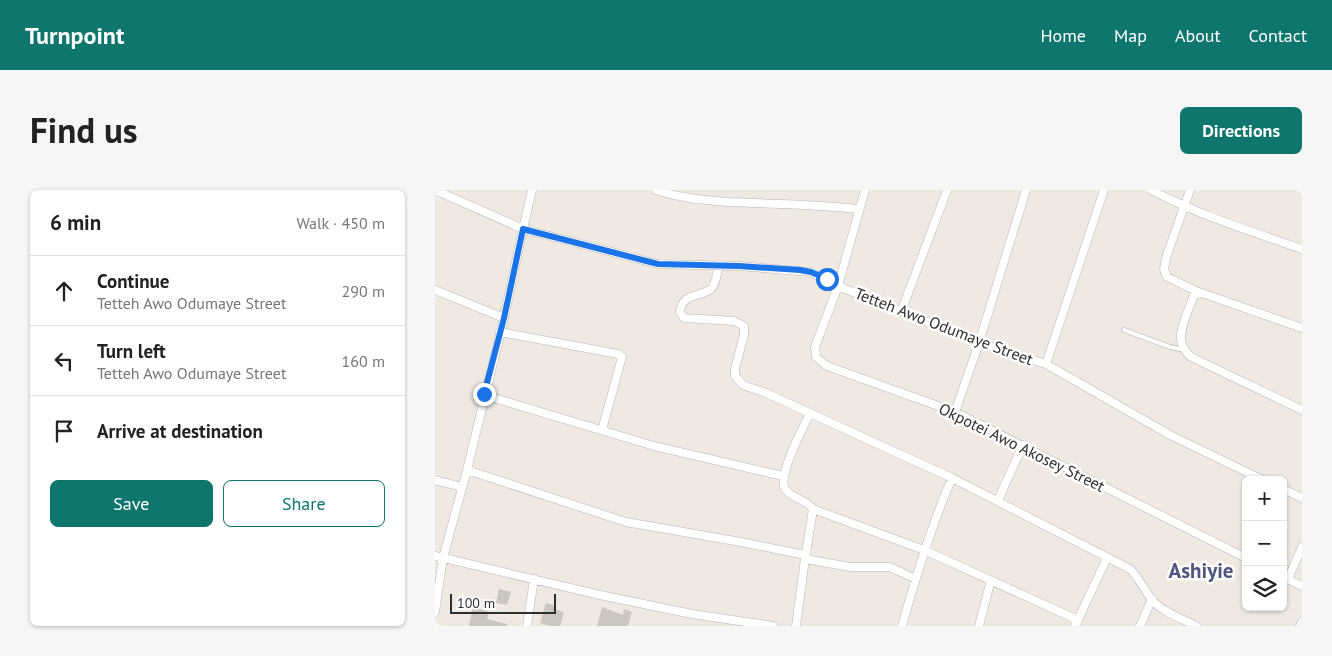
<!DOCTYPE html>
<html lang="en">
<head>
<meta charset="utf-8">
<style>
  :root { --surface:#fff; --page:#f6f6f6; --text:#222; --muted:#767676; --line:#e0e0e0; --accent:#0f766e }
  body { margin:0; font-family:"PT Sans",sans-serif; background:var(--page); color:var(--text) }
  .controls { position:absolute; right:15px; bottom:15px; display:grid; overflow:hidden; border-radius:8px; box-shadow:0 1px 4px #0004 }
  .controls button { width:45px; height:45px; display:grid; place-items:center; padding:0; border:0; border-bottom:1px solid var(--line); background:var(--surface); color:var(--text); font:25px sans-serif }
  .scale { position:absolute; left:15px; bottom:12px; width:106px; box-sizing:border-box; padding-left:5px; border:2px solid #2e2e2e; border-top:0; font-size:14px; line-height:18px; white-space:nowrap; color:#2e2e2e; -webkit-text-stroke:4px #fff; paint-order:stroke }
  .stop { position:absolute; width:15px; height:15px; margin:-11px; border:4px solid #1a73e8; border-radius:50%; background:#fff }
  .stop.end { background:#1a73e8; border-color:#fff; box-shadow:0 1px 5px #0008 }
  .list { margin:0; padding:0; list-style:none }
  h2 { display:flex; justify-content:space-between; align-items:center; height:65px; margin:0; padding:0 20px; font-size:21px }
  h2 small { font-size:16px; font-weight:400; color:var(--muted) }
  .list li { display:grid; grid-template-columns:32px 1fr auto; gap:15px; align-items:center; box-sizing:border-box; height:70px; padding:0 20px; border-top:1px solid var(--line) }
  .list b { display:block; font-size:19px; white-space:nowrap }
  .list p { margin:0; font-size:16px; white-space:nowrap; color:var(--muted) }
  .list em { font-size:16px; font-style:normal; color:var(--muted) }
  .actions { display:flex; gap:10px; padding:15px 20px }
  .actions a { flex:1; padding:11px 0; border:1px solid var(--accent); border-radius:8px; text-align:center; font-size:18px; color:var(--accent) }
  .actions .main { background:var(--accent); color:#fff }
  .icon { flex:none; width:28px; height:28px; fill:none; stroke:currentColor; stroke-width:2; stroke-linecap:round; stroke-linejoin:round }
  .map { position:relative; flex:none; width:867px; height:436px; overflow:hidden; border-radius:8px }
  header { display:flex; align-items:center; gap:30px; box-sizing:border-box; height:70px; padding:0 25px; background:var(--accent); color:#fff }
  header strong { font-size:24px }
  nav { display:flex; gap:28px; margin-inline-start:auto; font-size:18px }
  .intro { display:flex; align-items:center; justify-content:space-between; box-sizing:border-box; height:120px; padding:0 30px }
  h1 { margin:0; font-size:35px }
  .button { padding:12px 22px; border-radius:8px; background:var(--accent); color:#fff; font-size:18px; font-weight:700 }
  main { display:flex; gap:30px; padding:0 30px }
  aside { flex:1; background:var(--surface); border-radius:8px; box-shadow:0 1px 4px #0004 }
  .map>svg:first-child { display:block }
</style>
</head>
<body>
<header>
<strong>Turnpoint</strong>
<nav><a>Home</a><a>Map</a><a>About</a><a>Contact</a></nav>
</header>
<div class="intro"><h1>Find us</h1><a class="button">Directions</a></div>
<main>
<aside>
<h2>6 min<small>Walk · 450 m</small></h2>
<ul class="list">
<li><svg class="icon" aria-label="ahead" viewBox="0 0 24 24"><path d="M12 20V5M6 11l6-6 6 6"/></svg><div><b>Continue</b><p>Tetteh Awo Odumaye Street</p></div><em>290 m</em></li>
<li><svg class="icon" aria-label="left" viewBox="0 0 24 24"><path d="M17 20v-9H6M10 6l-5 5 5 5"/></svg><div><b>Turn left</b><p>Tetteh Awo Odumaye Street</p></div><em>160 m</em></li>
<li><svg class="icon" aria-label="arrive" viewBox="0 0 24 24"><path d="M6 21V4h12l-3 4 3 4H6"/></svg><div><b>Arrive at destination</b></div></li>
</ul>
<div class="actions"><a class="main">Save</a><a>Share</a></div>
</aside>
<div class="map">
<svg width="867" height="436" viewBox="0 0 867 436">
  <rect width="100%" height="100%" fill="#efe9e1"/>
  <path fill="#cbc7bf" d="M 64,399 L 76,402 L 72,415 L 61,413 Z
    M 111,413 L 118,415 L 121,420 L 129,422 L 125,436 L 115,436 L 105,433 Z
    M 38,417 L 54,422 L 52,429 L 72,434 L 72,436 L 34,436 Z
    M 167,417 L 188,425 L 189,419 L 197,422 L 193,436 L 162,436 Z"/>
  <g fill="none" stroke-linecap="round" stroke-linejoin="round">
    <g stroke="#b4b7c1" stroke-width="5.5">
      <path id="lane" d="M 689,140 L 735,157 L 750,160"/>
    </g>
    <g stroke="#b4b7c1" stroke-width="9">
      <path id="street" d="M 0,0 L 88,39 L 97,0
        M 221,0 C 244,8 268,10 293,12 C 336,14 380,14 424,19
        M 430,0 L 403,96 L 380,157 L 381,167 L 392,176 L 520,222 L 811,368
        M 716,0 C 764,25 815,41 867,59
        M 755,0 L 732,65 L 729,79 L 732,87 L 761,101 L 867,138
        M 284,75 C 282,82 281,95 276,99 C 265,107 247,103 245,122 L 249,128 L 299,131 L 309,136 L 309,145 L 300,179 L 300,186 L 308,195 L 331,203 L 517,288 L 695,379 C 704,388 709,399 716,409 C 727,422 746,428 761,436
        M 0,100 L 69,128
        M 761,101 C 756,114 742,142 747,154 C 748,159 752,163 756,167 L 867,220
        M 466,122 L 512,0
        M 65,142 L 183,164 L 187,167 L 167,240
        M 611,174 L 669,0
        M 49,205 L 219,256 L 348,286
        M 520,222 L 544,153 L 591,0
        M 375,223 C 369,236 342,286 350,299 C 357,309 371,309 378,319
        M 32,280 L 191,332 L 306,352 L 370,365
        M 0,290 L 27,297
        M 848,299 L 867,308
        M 563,310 L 588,255
        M 0,366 L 165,405 L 257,424 L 338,436
        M 370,369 L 415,377 L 454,377 L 466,382 L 480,389
        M 848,387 L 867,396
        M 853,389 L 867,357
        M 0,422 L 8,368 L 32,280 L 69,128 L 88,39 L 223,74 L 304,76 L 376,82 L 403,96 L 544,153 L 611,174 L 735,245 L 828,290
        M 92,436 L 99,389
        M 361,436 L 370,369 L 378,319 L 489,360 L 643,430
        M 467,436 C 481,386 496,336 517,288
        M 544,436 L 556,390
        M 640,436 L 672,368
        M 705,436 L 717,409
        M 865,436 L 867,432"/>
    </g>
    <use href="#lane" stroke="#fff" stroke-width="4"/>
    <use href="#street" stroke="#fff" stroke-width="8"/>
  </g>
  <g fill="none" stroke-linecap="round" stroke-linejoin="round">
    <path stroke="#1a73e8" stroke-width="6" d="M 49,204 L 69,128 L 88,39 L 223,74 L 304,76 L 365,80 L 376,82 L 392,89"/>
  </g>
  <g text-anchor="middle" stroke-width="5" stroke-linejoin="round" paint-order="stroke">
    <g font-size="16" fill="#2e2e2e" stroke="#fff">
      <text transform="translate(509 136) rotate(21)" y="6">Tetteh Awo Odumaye Street</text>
      <text transform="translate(587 257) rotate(26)" y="6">Okpotei Awo Akosey Street</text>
    </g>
    <g font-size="21" font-weight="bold" fill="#4d5680" stroke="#fff">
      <text x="766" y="388">Ashiyie</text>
    </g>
  </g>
</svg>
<div class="controls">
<button>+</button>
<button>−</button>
<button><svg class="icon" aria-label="layers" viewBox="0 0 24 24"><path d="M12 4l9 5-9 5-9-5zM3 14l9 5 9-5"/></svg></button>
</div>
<div class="scale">100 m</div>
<div class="stop" style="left:392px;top:89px"></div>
<div class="stop end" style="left:49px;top:204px"></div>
</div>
</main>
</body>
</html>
